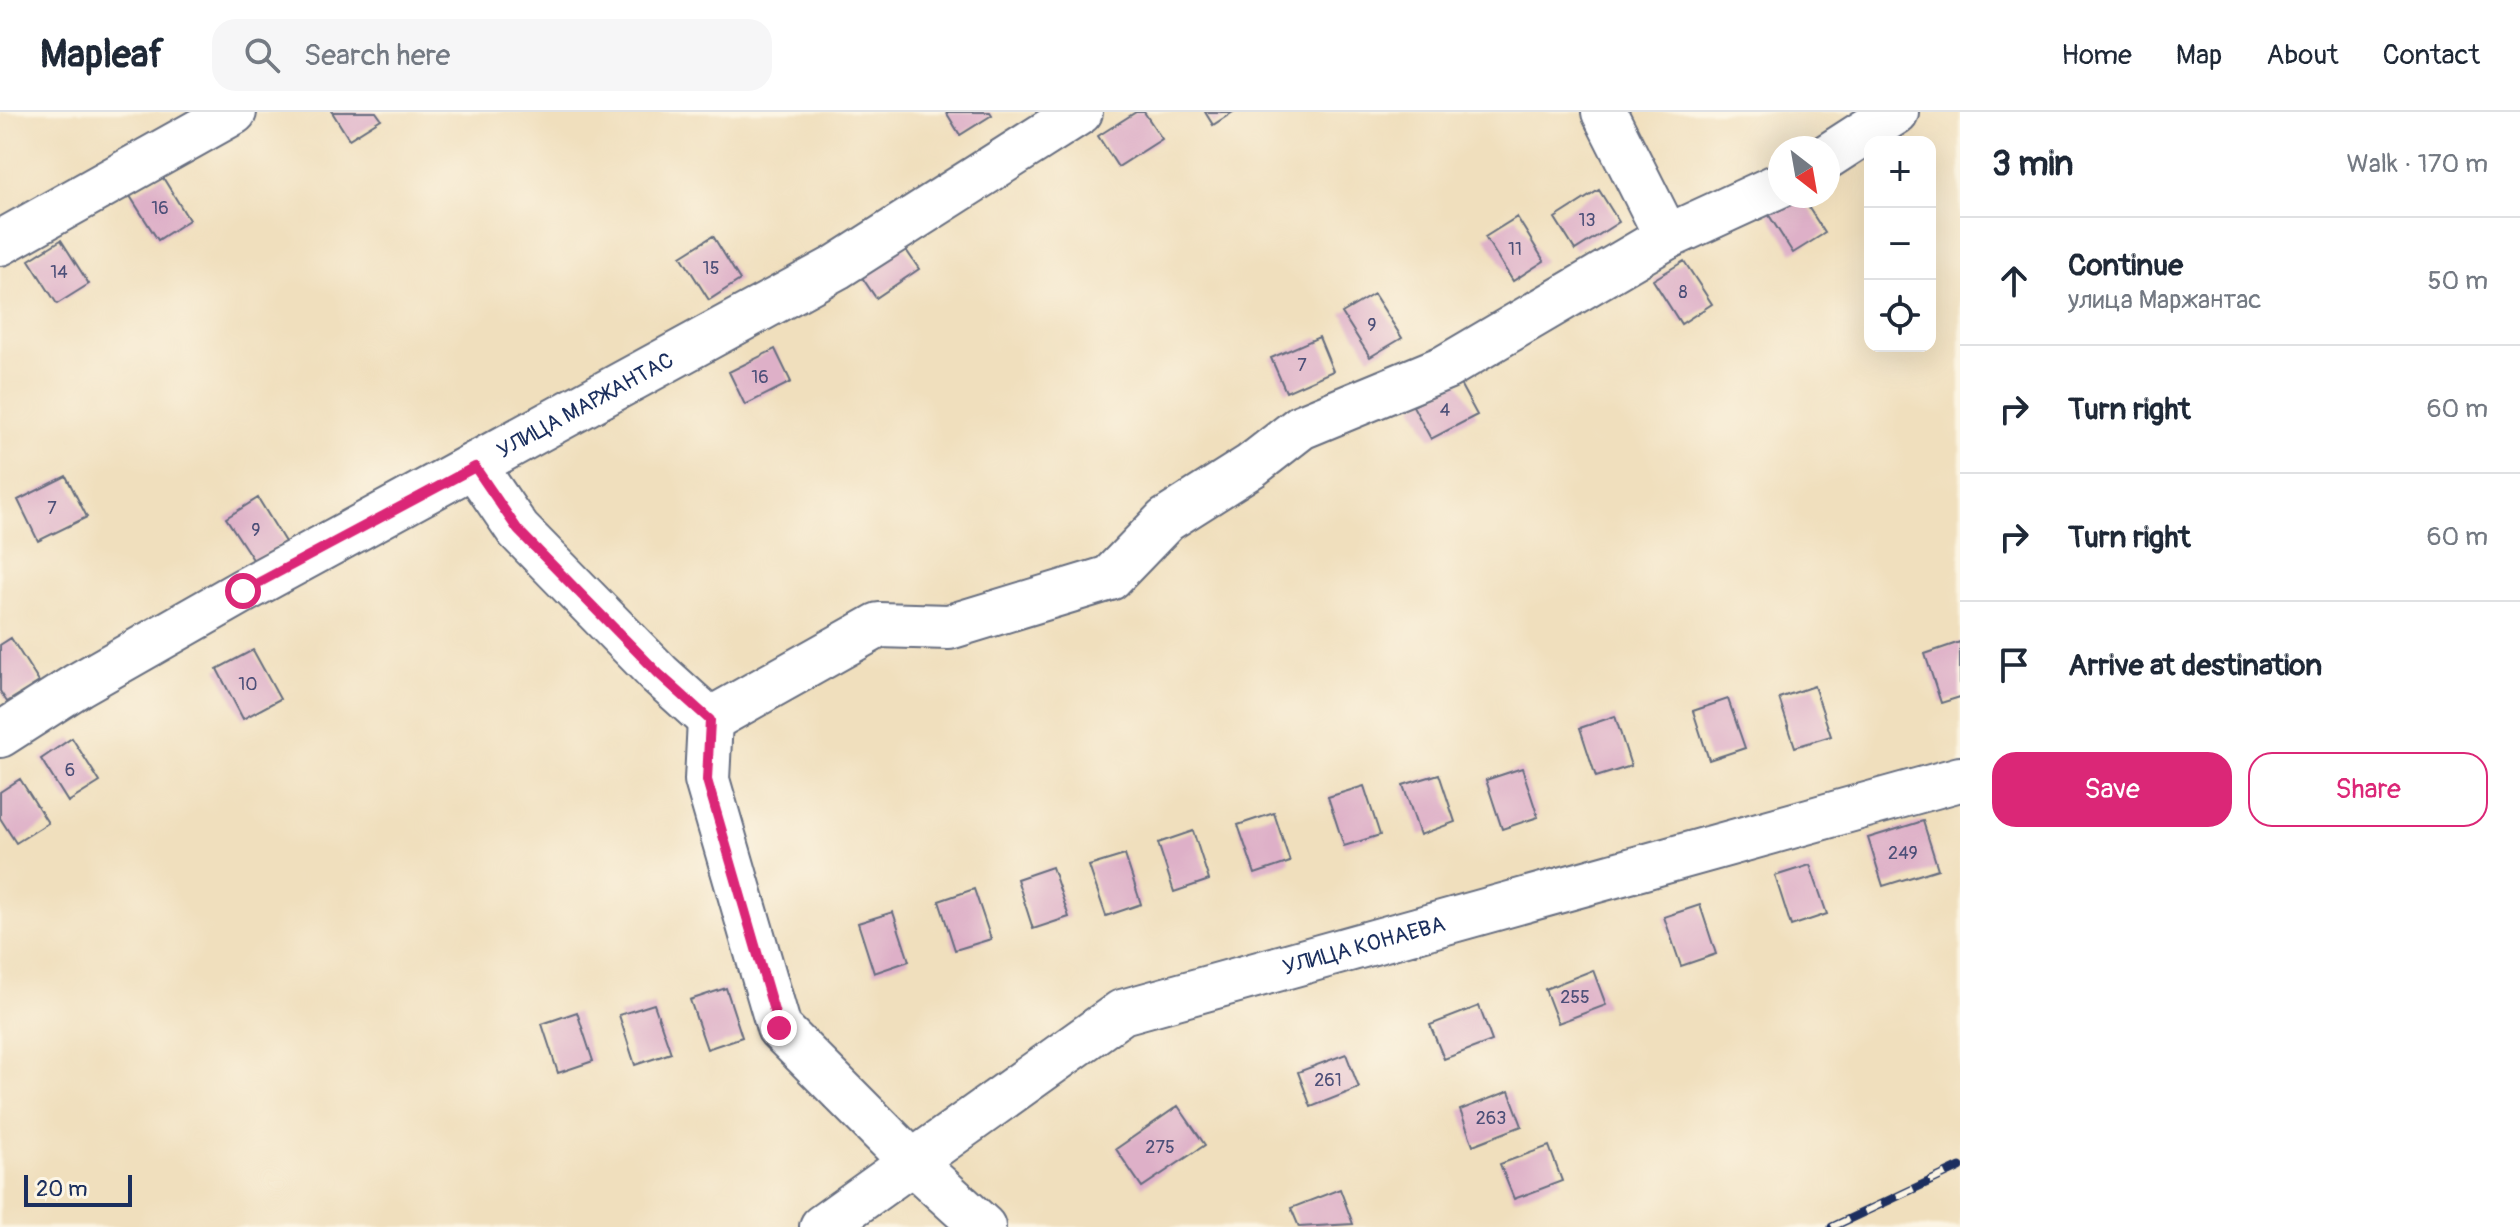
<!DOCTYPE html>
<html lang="en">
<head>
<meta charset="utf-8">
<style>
  :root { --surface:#fff; --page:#f6f6f7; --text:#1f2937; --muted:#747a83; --line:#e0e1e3; --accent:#db2777 }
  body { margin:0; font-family:Pangolin,sans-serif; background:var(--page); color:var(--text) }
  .controls { position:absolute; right:24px; top:24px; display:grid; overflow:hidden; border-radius:16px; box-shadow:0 8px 32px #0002 }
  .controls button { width:72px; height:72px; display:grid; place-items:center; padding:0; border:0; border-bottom:2px solid var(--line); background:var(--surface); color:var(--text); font:40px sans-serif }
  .compass { position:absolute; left:1768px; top:24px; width:72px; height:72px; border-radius:50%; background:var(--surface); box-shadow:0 8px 32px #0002; rotate:149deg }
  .scale { position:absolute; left:24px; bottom:20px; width:108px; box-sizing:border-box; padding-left:8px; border:4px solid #1b2f5e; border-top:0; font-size:22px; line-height:28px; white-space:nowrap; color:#1b2f5e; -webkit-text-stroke:6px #fcf5e5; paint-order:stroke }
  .stop { position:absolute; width:24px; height:24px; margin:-18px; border:6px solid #db2777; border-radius:50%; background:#fff }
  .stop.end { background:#db2777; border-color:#fff; box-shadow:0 2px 8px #0008 }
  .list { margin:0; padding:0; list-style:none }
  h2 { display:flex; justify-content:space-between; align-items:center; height:104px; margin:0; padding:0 32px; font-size:34px }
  h2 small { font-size:26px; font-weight:400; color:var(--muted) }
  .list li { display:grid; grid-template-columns:52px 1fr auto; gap:24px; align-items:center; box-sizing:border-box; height:128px; padding:0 32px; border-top:2px solid var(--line) }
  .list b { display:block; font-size:30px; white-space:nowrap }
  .list p { margin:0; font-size:26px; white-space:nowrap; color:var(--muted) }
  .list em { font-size:26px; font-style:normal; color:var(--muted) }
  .actions { display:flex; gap:16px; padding:24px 32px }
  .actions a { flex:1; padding:18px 0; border:2px solid var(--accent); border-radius:24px; text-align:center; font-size:28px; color:var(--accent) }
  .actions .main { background:var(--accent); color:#fff }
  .icon { flex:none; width:44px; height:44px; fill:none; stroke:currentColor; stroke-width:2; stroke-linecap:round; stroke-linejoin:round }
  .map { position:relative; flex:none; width:1960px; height:1115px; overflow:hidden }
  header { display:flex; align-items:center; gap:48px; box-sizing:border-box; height:112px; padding:0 40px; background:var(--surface); border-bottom:2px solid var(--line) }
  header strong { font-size:38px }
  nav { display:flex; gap:44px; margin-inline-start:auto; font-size:28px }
  .search { width:560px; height:72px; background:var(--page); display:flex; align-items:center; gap:20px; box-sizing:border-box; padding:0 28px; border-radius:24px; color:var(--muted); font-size:30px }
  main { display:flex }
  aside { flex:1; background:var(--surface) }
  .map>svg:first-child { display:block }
</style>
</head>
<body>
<header>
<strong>Mapleaf</strong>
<div class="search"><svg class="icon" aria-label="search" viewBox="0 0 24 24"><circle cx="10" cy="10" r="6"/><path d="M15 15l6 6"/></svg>Search here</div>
<nav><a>Home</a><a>Map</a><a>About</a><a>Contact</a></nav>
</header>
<main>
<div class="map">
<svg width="1960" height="1115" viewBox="0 0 1960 1115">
  <rect width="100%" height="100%" fill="#fcf5e5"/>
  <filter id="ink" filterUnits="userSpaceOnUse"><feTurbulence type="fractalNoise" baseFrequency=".0125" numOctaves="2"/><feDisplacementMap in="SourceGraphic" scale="16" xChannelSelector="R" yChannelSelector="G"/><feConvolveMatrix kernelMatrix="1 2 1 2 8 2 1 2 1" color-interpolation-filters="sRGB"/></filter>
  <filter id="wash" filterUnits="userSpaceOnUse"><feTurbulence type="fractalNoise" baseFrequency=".006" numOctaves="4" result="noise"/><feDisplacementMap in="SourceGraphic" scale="32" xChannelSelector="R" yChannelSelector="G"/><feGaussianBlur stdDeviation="1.8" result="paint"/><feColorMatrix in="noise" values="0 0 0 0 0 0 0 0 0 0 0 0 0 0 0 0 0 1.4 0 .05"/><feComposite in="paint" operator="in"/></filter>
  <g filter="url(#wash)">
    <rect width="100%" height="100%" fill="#f0dfbd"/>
    <g id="blocks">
      <path fill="#deb0c8" d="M 332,0 L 376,0 L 381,7 L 349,27 Z
        M 946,0 L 990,0 L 992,3 L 960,23 Z
        M 1136,0 L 1144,0 L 1162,27 L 1118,55 L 1098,24 Z
        M 1205,0 L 1233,0 L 1213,13 Z
        M 162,64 L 189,108 L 158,128 L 130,84 Z
        M 1599,78 L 1619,110 L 1575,138 L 1555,106 Z
        M 1785,84 L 1801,84 L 1825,121 L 1793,141 L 1765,97 Z
        M 1517,105 L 1544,149 L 1513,169 L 1485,125 Z
        M 713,124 L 740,168 L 709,188 L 681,144 Z
        M 898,126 L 919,157 L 876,186 L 855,155 Z
        M 61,128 L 89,172 L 57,192 L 29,148 Z
        M 1684,149 L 1712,192 L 1681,212 L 1653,168 Z
        M 1374,182 L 1402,226 L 1370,245 L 1342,201 Z
        M 1319,225 L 1333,259 L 1286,280 L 1271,246 Z
        M 775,237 L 791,270 L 745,293 L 729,260 Z
        M 1459,270 L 1477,303 L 1431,327 L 1413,294 Z
        M 66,364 L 87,405 L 38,429 L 18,388 Z
        M 258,386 L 285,430 L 254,449 L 226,406 Z
        M 11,526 L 39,570 L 7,590 L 0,579 L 0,533 Z
        M 1960,530 L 1960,585 L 1941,591 L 1925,542 Z
        M 253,538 L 280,587 L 243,607 L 217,557 Z
        M 1814,574 L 1831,624 L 1795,635 L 1779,586 Z
        M 1728,587 L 1745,636 L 1709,648 L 1693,599 Z
        M 1615,604 L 1631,654 L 1596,665 L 1580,616 Z
        M 72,626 L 100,670 L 68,690 L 41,647 Z
        M 1522,656 L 1538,705 L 1502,717 L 1486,668 Z
        M 1439,662 L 1455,710 L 1420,723 L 1403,673 Z
        M 20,667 L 48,711 L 16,731 L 0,706 L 0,680 Z
        M 1364,674 L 1380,723 L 1344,734 L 1328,685 Z
        M 1274,701 L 1290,750 L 1255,762 L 1238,713 Z
        M 1923,709 L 1938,757 L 1883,774 L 1868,726 Z
        M 1193,719 L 1209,768 L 1174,780 L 1158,731 Z
        M 1125,743 L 1141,792 L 1106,804 L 1089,754 Z
        M 1810,753 L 1827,802 L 1791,814 L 1775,764 Z
        M 1052,755 L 1069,805 L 1033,817 L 1017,767 Z
        M 974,777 L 991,827 L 955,838 L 939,789 Z
        M 1700,793 L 1716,842 L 1681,854 L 1664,805 Z
        M 893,800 L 909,849 L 874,861 L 858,811 Z
        M 1593,858 L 1606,893 L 1558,911 L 1545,877 Z
        M 726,876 L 742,925 L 707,937 L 690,888 Z
        M 654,892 L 671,941 L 635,953 L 619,903 Z
        M 1479,894 L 1492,929 L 1444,947 L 1430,913 Z
        M 577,900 L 593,949 L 558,961 L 542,912 Z
        M 1346,942 L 1359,976 L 1311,995 L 1298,960 Z
        M 1509,979 L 1522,1014 L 1473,1033 L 1460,998 Z
        M 1178,994 L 1205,1033 L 1142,1075 L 1116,1037 Z
        M 1549,1034 L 1562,1069 L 1514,1087 L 1500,1052 Z
        M 1340,1077 L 1353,1112 L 1299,1115 L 1291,1096 Z"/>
    </g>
  </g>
  <g filter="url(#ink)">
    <use href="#blocks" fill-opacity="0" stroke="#666d7f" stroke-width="2"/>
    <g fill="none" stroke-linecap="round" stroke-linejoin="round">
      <g stroke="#666d7f" stroke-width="48">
        <g id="minor">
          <path d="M 1828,44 L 1896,0"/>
          <path d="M 1667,125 L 1780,73"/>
          <path d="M 0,131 L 234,0"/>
          <path d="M 475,355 L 518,418 L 659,562 L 710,608 L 879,513 L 949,515 L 1110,466 L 1166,408 L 1251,354 L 1301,315 L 1446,255 L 1667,125 L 1604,0"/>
          <path d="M 710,608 L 707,668 L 779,916 L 914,1052 L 983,1115"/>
          <path id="s1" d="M 0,623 L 78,573 L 243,479 L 837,155 L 1080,0"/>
          <path id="s2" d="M 822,1115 L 1122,900 L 1960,667"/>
        </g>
      </g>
      <use href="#minor" stroke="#fff" stroke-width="44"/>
      <g stroke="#1b2f5e" stroke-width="9">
        <path id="rail" d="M 1832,1115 L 1960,1055"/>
      </g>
      <use href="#rail" stroke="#fcf5e5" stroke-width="6" stroke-dasharray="18" stroke-linecap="butt"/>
    </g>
  </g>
  <g fill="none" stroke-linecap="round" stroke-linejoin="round" filter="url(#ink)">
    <path stroke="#db2777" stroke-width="10" d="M 243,479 L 475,355 L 518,418 L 659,562 L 710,608 L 707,668 L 779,916"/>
  </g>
  <g text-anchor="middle" stroke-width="6" stroke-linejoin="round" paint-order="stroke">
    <g font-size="18" fill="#4c4f78">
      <text x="160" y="102">16</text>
      <text x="1587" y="114">13</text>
      <text x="1515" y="143">11</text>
      <text x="711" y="162">15</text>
      <text x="59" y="166">14</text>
      <text x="1683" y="186">8</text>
      <text x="1372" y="219">9</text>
      <text x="1302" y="259">7</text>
      <text x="760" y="271">16</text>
      <text x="1445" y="304">4</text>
      <text x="52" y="402">7</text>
      <text x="256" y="424">9</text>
      <text x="248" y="578">10</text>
      <text x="70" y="664">6</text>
      <text x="1903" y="747">249</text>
      <text x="1575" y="891">255</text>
      <text x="1328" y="974">261</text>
      <text x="1491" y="1012">263</text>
      <text x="1160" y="1041">275</text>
    </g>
    <g font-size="22" fill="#1b2f5e" stroke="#fcf5e5">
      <text dy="8" stroke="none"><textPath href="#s1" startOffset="672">УЛИЦА МАРЖАНТАС</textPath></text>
      <text dy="8" stroke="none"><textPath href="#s2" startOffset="620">УЛИЦА КОНАЕВА</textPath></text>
    </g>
  </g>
</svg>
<div class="controls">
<button>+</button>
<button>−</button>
<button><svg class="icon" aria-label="locate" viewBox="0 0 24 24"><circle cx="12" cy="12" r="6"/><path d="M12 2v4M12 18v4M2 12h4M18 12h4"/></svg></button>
</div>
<svg class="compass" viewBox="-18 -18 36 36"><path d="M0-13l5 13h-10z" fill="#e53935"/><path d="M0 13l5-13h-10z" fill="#747a83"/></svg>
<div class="scale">20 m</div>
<div class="stop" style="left:243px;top:479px"></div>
<div class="stop end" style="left:779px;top:916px"></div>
</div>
<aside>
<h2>3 min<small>Walk · 170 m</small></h2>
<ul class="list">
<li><svg class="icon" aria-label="ahead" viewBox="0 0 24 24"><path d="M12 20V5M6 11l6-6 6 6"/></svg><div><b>Continue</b><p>улица Маржантас</p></div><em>50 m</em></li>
<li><svg class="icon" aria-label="right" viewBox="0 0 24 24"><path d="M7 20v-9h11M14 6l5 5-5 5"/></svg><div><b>Turn right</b></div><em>60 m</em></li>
<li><svg class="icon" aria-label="right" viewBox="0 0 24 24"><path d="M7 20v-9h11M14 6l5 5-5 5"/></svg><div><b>Turn right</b></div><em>60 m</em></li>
<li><svg class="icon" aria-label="arrive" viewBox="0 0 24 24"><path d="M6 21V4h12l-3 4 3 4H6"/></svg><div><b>Arrive at destination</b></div></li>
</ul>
<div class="actions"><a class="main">Save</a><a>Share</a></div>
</aside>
</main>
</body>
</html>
